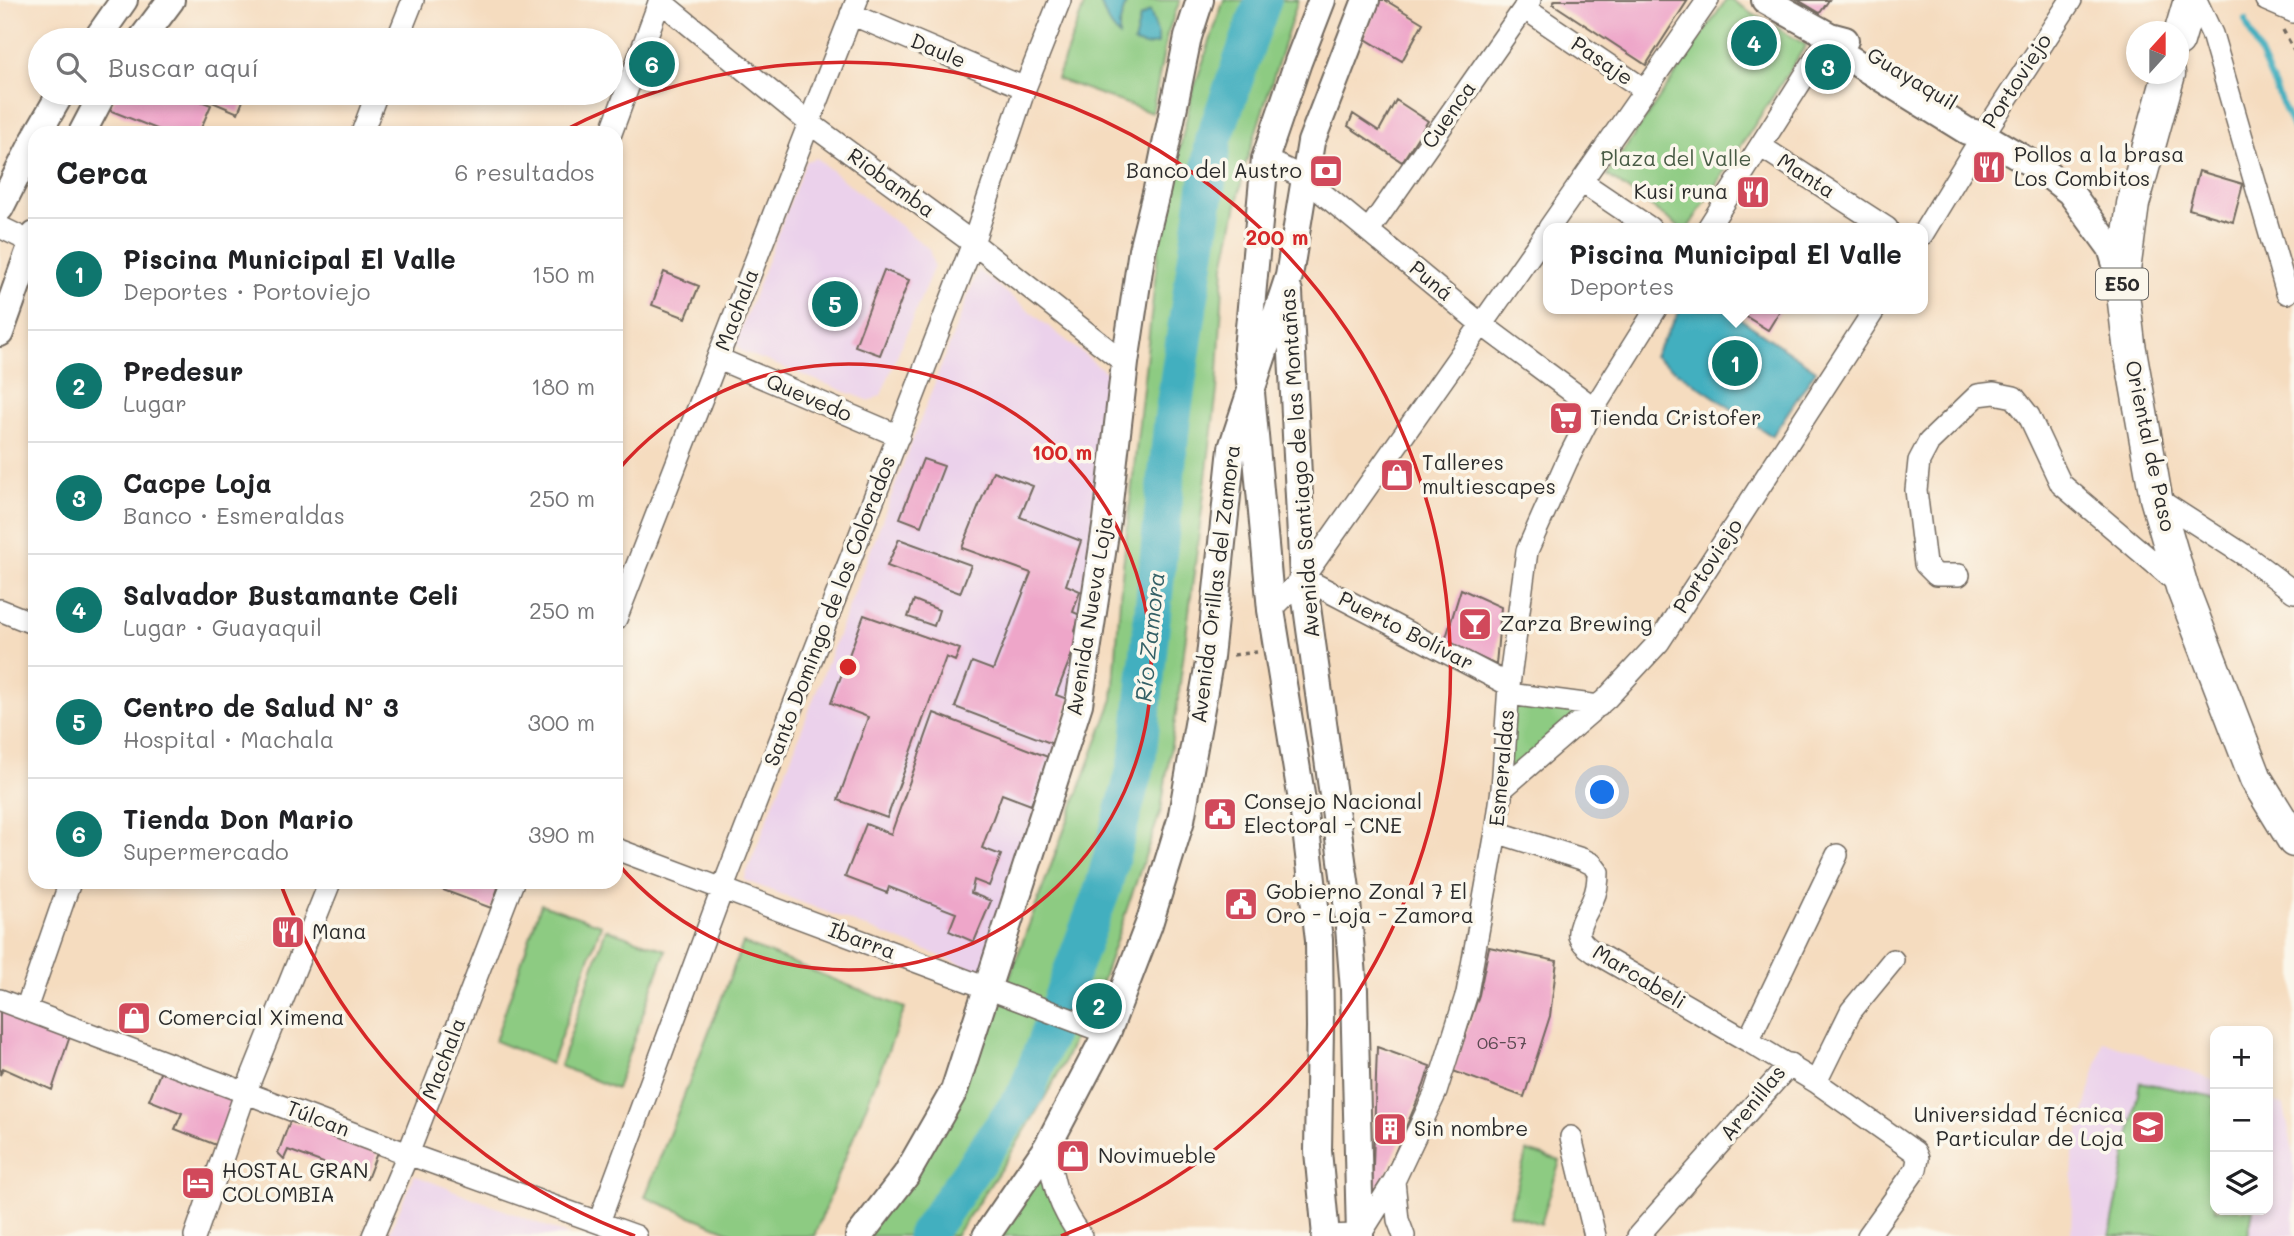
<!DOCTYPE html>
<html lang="es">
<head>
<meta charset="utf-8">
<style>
  :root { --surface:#fff; --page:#f6f6f6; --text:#202124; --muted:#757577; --line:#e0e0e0; --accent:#0f766e }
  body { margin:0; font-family:Mali,sans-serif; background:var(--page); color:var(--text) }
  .controls { position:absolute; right:21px; bottom:21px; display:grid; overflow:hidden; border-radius:14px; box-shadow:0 4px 10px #0003 }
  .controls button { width:63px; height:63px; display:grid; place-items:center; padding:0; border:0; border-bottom:2px solid var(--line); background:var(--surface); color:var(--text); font:35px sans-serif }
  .compass { position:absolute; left:2126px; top:21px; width:63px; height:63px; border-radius:50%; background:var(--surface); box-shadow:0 4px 10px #0003; rotate:21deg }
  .you { position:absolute; left:1603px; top:793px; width:24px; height:24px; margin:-18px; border:5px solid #fff; border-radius:50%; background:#1a73e8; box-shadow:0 0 0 10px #1a73e833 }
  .badge { display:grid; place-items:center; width:46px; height:46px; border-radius:50%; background:var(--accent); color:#fff; font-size:23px; font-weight:700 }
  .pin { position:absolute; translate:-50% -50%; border:4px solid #fff; box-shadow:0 2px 7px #0006 }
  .popup { position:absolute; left:1543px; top:223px; width:385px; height:91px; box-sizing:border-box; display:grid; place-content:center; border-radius:14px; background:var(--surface); filter:drop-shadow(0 2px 5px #0005); font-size:23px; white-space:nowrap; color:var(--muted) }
  .popup b { font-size:26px; color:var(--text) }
  .popup::after { content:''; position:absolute; left:50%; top:100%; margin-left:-14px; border:14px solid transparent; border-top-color:var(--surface) }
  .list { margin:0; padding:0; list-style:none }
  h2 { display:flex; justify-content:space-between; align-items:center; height:91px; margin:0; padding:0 28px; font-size:30px }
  h2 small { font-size:23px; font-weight:400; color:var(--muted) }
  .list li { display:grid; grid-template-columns:46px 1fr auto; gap:21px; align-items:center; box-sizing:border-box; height:112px; padding:0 28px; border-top:2px solid var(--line) }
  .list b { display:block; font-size:26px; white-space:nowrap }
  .list p { margin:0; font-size:23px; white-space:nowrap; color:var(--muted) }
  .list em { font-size:23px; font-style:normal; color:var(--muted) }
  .icon { flex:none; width:38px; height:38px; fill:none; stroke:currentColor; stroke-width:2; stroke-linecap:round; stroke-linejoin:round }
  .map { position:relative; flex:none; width:2294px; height:1236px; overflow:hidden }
  .search { position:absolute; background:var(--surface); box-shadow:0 4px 10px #0003; left:28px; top:28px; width:595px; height:77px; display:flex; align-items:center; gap:18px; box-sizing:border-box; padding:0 24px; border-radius:38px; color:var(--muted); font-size:26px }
  .panel { position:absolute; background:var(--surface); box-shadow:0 4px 10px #0003; left:28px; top:126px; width:595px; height:763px; border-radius:21px }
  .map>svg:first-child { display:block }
</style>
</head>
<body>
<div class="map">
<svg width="2294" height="1236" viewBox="0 0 2294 1236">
  <rect width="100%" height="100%" fill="#fbf7ec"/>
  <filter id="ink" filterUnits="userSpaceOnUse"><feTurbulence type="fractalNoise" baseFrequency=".0143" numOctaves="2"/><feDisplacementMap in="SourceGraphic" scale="14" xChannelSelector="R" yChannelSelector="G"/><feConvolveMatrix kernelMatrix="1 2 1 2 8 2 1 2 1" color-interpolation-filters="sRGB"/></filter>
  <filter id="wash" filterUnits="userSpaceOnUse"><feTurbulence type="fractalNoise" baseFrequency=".00686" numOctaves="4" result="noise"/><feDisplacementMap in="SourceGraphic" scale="28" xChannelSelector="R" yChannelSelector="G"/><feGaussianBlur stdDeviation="1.57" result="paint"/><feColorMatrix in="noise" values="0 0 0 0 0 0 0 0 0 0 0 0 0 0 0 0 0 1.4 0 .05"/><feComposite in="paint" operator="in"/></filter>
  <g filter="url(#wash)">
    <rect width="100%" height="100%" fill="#f5dcbf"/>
    <path fill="#ebd1eb" d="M 816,158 L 929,249 L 934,266 L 881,395 L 870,401 L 741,351 L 736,342 L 806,161 Z
      M 978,270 L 1116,380 L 1078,676 L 984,973 L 744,880 Z
      M 2103,1041 L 2215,1081 L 2215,1210 L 2268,1210 L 2268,1100 L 2284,1106 L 2294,1156 L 2294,1236 L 2071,1236 L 2073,1155 Z
      M 414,1175 L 571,1236 L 388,1236 Z"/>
    <path fill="#8dcb82" stroke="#5c7b56" stroke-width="2" d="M 1086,0 L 1180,0 L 1167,35 L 1152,113 L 1057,79 Z
      M 1224,0 L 1298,0 L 1245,166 L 1224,266 L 1217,391 L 1177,707 L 1161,810 L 1102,981 C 1082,1008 1076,1039 1061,1068 C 1030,1127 993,1182 955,1236 L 863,1236 L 944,1129 L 999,1005 L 1113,699 L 1121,584 L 1160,235 L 1192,94 Z
      M 1726,0 L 1731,0 L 1806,45 L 1688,228 L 1681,228 L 1607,175 Z
      M 1509,694 L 1599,706 L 1502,789 Z
      M 541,904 L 601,925 L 551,1064 L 495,1041 Z
      M 606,929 L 666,950 L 616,1089 L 560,1066 Z
      M 743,943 L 905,1008 L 814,1236 L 739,1236 L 645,1197 Z
      M 2140,1082 L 2215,1097 L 2215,1210 L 2253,1210 L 2248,1236 L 2110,1236 Z
      M 1047,1147 L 1081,1236 L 986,1236 Z
      M 1527,1151 L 1560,1161 L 1541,1224 L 1509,1214 Z"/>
    <path fill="#42afbf" stroke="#366d75" stroke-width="2" d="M 1099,0 L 1127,0 L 1119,26 L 1119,36 L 1108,22 Z
      M 1150,11 L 1158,35 L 1158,44 L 1145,46 L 1134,43 L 1140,18 Z
      M 1681,309 L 1726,309 L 1816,370 L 1772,436 L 1654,356 Z"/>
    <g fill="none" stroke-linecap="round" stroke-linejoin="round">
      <path stroke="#42afbf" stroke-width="6" d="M 2245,20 L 2294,130"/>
      <path stroke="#42afbf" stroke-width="37" d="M 925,1236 L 1026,1093 L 1103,888 L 1138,757 L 1172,421 L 1214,138 L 1263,0"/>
    </g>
    <g id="blocks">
      <path fill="#eea6c9" d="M 1379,0 L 1385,0 L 1423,23 L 1402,61 L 1364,38 Z
        M 1555,0 L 1688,0 L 1646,65 L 1553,4 Z
        M 1798,0 L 1829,0 L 1820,13 Z
        M 118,93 L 180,93 L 211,105 L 199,133 L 167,133 L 109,110 Z
        M 191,93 L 246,93 L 238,113 Z
        M 1396,100 L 1428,121 L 1402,162 L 1348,126 L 1353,114 L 1379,131 Z
        M 2199,171 L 2243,184 L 2233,222 L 2189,209 Z
        M 884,270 L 909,280 L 880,355 L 855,346 Z
        M 664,272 L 699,286 L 686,318 L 652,305 Z
        M 1734,309 L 1781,309 L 1768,330 Z
        M 923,459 L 944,466 L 921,526 L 900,518 Z
        M 993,471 L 1033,486 L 1020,517 L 1081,541 L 1066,585 L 1080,591 L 1073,612 L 1080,615 L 1075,631 L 1080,633 L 1056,695 L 1070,700 L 1053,744 L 955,707 L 972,662 L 993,670 L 1031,573 L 962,548 Z
        M 899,539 L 971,565 L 960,593 L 887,566 Z
        M 1461,589 L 1501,607 L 1496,665 L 1445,641 Z
        M 914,600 L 939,610 L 934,626 L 908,617 Z
        M 864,615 L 960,649 L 955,661 L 946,657 L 887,818 L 838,800 L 868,717 L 831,703 Z
        M 934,713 L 1048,757 L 1031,805 L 1002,794 L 982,848 L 1001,855 L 989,886 L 974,880 L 971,893 L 991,901 L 974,942 L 949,931 L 956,913 L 889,887 L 887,893 L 845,877 L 866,824 L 891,834 Z
        M 446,882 L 500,882 L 491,908 L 443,890 Z
        M 1489,947 L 1557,961 L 1550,1016 L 1524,1097 L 1453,1071 L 1479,995 Z
        M 0,1006 L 72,1030 L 52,1090 L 3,1068 L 0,1075 Z
        M 1377,1047 L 1430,1066 L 1424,1085 L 1386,1174 L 1372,1195 Z
        M 162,1068 L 235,1097 L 216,1145 L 175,1129 L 182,1113 L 149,1100 Z
        M 290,1121 L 377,1153 L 367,1179 L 288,1150 L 284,1159 L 278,1153 Z"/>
    </g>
  </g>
  <g filter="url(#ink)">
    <use href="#blocks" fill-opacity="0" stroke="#72695f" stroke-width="2"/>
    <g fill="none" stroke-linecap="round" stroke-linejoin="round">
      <g stroke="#72695f" stroke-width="24">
        <path id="minor" d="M 659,0 L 808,122 L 973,243 L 1125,363
          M 2196,0 L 2212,34 L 2287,293
          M 2266,0 L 2294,12
          M 1524,8 L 1645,90
          M 851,14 L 1025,88
          M 397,40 L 413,0
          M 362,133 L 377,93
          M 611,133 L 660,0
          M 1760,146 L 1887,228
          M 1265,159 L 1304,178 L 1481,324 L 1594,408
          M 1582,182 L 1650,228
          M 0,227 L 35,244
          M 1549,228 L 1708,0
          M 1708,228 L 1830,36
          M 1369,230 L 1530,0
          M 1922,235 L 1983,135 L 2071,0
          M 719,359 L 899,436
          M 2156,498 L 2246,556 L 2294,592
          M 1959,575 L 1936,575 L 1925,564 L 1916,490 L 1919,461 L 1929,442 L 1978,395 L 1994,393 L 2014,397 L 2029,416 L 2061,484 L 2180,585
          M 1303,578 L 1509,685
          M 0,610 L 35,624
          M 1271,610 L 1303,578 L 1548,230
          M 616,619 L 857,0
          M 1509,694 L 1599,706
          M 1502,789 L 1607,698 L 1659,642 L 1875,309
          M 1496,832 L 1582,859 L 1592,864 L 1598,872 C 1598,881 1597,891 1593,899 C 1589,910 1577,924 1579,936 C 1581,943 1588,948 1594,952 L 1748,1041
          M 616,849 L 1107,1033
          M 1837,855 L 1748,1041 L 1816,1082 L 1915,1152 L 1918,1159 L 1916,1169 L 1868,1236
          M 0,1000 L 408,1154 L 636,1236
          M 26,1009 L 70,882
          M 1816,1082 L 1851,1011 L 1893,960
          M 1571,1137 L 1595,1236
          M 1047,1147 C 1053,1183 1058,1207 1081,1236
          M 1394,1181 L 1398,1220 L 1404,1236
          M 599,1222 L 722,890 L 973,243 L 1025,88 L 1060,0
          M 195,1236 L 246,1091 L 330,882
          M 373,1236 L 408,1154 L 513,882
          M 1322,1236 L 1360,1235 L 1394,1181 L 1436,1092 L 1467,993 L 1496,832 L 1502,789 L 1509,685 L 1527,551 L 1567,461 L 1594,408 L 1656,309
          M 1638,1236 L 1790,1064"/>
      </g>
      <g stroke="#72695f" stroke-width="30">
        <path id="major" d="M 1322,0 L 1298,62 L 1265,159 L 1247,349 L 1271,610 L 1304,813 L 1319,940 L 1320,1027 L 1318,1151 L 1326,1236
          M 1765,0 L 1830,36 L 1845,40
          M 1830,36 L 1839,52 L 1967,131 L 1983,135 L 2039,168 L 2070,192 L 2111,248 L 2121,281
          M 96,40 L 124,0
          M 141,40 L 171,0
          M 38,133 L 61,93
          M 82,133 L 103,93
          M 0,208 L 35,139
          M 1289,292 L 1303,578 L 1346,889 L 1354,990 L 1360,1236
          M 0,333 L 35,235
          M 859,1236 L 906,1175 L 954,1091 L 1079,704 L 1107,520 L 1125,363 L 1142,250 L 1157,189 L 1188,37 L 1200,0
          M 986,1236 L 1047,1147 L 1107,1033 L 1149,924 L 1181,820 L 1210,657 L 1232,448 L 1289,276 L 1311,142 L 1366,0"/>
      </g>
      <g stroke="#72695f" stroke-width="35">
        <path id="highway" d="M 2178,41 L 2190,0
          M 2169,74 L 2133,204 L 2122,285 L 2129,344 L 2156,498 L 2182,587 L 2256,779 L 2294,841"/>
      </g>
      <path stroke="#72695f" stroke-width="3.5" stroke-dasharray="5 5" stroke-linecap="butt" d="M 2283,30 L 2294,50
        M 1233,655 L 1257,652"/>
      <use href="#minor" stroke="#fff" stroke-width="21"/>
      <use href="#major" stroke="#fff" stroke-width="26"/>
      <use href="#highway" stroke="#fff" stroke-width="32"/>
    </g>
  </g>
  <g fill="none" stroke="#d62828" stroke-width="3.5">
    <path d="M618 470A303 303 0 1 1 618 864"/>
    <path d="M635 1236A607 607 0 0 1 281 885M563 131A607 607 0 1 1 1061 1236"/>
  </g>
  <defs>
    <g id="restaurant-square" transform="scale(1.75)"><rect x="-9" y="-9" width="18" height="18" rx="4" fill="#d1495b" stroke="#fbf7ec"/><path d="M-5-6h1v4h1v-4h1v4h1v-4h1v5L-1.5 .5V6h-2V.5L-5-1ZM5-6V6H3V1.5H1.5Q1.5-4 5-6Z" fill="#fff"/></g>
    <g id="bank-square" transform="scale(1.75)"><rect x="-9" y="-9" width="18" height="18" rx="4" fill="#d1495b" stroke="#fbf7ec"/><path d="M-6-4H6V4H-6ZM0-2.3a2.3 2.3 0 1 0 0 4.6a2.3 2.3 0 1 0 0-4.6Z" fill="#fff"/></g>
    <g id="supermarket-square" transform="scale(1.75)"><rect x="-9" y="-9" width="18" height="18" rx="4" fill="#d1495b" stroke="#fbf7ec"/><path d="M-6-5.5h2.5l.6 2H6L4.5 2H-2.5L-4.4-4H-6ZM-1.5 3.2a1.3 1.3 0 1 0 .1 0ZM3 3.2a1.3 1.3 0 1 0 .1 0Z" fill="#fff"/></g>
    <g id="shop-square" transform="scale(1.75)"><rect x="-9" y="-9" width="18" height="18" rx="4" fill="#d1495b" stroke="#fbf7ec"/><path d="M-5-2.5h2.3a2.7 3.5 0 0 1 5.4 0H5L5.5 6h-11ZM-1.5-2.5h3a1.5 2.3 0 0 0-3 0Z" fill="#fff"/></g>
    <g id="bar-square" transform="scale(1.75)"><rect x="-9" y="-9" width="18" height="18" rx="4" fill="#d1495b" stroke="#fbf7ec"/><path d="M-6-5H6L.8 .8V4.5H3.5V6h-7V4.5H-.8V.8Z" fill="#fff"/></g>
    <g id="civic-square" transform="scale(1.75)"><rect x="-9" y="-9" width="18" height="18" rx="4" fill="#d1495b" stroke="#fbf7ec"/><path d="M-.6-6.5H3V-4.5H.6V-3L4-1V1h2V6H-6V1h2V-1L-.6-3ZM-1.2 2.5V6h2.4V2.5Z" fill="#fff"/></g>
    <g id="university-square" transform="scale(1.75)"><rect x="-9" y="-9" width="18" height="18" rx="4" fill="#d1495b" stroke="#fbf7ec"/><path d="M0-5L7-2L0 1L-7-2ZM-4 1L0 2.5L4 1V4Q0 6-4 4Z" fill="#fff"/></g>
    <g id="building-square" transform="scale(1.75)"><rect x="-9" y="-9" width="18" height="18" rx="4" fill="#d1495b" stroke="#fbf7ec"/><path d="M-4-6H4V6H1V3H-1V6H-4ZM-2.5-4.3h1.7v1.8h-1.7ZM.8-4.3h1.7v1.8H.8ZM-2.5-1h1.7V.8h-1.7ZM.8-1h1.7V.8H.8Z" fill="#fff"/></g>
    <g id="hotel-square" transform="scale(1.75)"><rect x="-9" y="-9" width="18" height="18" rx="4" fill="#d1495b" stroke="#fbf7ec"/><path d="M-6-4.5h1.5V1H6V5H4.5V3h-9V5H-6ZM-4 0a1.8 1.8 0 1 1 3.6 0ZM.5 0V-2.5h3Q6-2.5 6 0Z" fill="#fff"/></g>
  </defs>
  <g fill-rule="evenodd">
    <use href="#restaurant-square" x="1989" y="167"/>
    <use href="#bank-square" x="1326" y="171"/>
    <use href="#restaurant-square" x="1753" y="192"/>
    <use href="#supermarket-square" x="1566" y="418"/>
    <use href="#shop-square" x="1397" y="475"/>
    <use href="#bar-square" x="1475" y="624"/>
    <use href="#civic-square" x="1220" y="814"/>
    <use href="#civic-square" x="1241" y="904"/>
    <use href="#restaurant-square" x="288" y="932"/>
    <use href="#shop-square" x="134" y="1018"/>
    <use href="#university-square" x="2148" y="1127"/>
    <use href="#building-square" x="1390" y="1129"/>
    <use href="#shop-square" x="1073" y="1156"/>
    <use href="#hotel-square" x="198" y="1183"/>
  </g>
  <g text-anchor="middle" stroke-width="7" stroke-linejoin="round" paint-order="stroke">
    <g font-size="18" fill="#5c4a52">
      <text x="1502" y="1049">06-57</text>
    </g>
    <rect fill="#fbf7ec" stroke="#696865" stroke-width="2" x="2096" y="268.5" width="52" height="31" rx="5"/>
    <g font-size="19" font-weight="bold" fill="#2b2b2b">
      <text x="2122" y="291">E50</text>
    </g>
    <g font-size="21" fill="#2b2b2b" stroke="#fbf7ec">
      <text transform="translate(938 51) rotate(23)" y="7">Daule</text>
      <text transform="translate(1602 61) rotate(34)" y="7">Pasaje</text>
      <text transform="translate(1912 79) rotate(31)" y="7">Guayaquil</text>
      <text transform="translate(2017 81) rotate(-57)" y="7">Portoviejo</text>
      <text transform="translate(1449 115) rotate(-55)" y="7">Cuenca</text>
      <text transform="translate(1806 176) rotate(33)" y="7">Manta</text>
      <text transform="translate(891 183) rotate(36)" y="7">Riobamba</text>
      <text transform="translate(1431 281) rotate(40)" y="7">Puná</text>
      <text transform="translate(737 310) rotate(-69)" y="7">Machala</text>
      <text transform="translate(809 398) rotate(23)" y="7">Quevedo</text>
      <text transform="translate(2150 446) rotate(78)" y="7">Oriental de Paso</text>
      <text transform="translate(1300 463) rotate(-94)" y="7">Avenida Santiago de las Montañas</text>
      <text transform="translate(1708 566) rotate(-57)" y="7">Portoviejo</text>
      <text transform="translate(1216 584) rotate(-83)" y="7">Avenida Orillas del Zamora</text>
      <text transform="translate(830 611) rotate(-69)" y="7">Santo Domingo de los Colorados</text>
      <text transform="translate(1090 616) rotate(-81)" y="7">Avenida Nueva Loja</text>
      <text transform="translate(1406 631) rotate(27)" y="7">Puerto Bolívar</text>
      <text transform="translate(1502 768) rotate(-85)" y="7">Esmeraldas</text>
      <text transform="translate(862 941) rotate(20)" y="7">Ibarra</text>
      <text transform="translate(1639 977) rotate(31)" y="7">Marcabeli</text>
      <text transform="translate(444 1059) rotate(-69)" y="7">Machala</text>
      <text transform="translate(1753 1103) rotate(-51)" y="7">Arenillas</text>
      <text transform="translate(318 1119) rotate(21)" y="7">Túlcan</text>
    </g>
    <g font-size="21" fill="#2b2b2b" stroke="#fbf7ec" text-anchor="start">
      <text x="2014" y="162">Pollos a la brasa<tspan x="2014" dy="24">Los Combitos</tspan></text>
      <text x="1302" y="178" text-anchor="end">Banco del Austro</text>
      <text x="1728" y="199" text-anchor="end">Kusi runa</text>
      <text x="1590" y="425">Tienda Cristofer</text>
      <text x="1422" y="470">Talleres<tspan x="1422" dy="24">multiescapes</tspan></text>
      <text x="1500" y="631">Zarza Brewing</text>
      <text x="1244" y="809">Consejo Nacional<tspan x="1244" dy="24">Electoral - CNE</tspan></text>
      <text x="1266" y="899">Gobierno Zonal 7 El<tspan x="1266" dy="24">Oro - Loja - Zamora</tspan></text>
      <text x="312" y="939">Mana</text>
      <text x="158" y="1025">Comercial Ximena</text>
      <text x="2124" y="1122" text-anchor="end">Universidad Técnica<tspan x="2124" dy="24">Particular de Loja</tspan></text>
      <text x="1414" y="1136">Sin nombre</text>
      <text x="1098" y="1163">Novimueble</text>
      <text x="222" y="1178">HOSTAL GRAN<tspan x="222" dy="24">COLOMBIA</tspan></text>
    </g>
    <g font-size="21" fill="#485b45" stroke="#fbf7ec">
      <text x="1676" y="166">Plaza del Valle</text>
    </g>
    <g font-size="23" font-style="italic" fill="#346066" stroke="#fbf7ec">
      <text transform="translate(1150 637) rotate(-84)" y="8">Río Zamora</text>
    </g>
  </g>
  <circle cx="848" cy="667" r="10" fill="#d62828" stroke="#fbf7ec" stroke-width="3.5"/>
  <g font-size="21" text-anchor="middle" font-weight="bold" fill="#d62828" stroke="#fbf7ec" stroke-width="7" stroke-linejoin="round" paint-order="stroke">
    <text x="1277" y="245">200 m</text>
    <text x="1062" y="460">100 m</text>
  </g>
</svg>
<div class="controls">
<button>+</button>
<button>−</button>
<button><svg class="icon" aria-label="layers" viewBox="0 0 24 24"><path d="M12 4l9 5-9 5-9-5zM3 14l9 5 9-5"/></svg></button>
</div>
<svg class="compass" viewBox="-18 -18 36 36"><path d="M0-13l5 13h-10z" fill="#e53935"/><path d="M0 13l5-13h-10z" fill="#757577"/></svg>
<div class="you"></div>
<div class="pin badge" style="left:1735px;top:363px">1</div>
<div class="popup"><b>Piscina Municipal El Valle</b>Deportes</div>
<div class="pin badge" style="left:1099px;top:1006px">2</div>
<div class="pin badge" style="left:1828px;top:67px">3</div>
<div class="pin badge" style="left:1754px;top:43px">4</div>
<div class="pin badge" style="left:835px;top:304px">5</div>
<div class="pin badge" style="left:652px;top:64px">6</div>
<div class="search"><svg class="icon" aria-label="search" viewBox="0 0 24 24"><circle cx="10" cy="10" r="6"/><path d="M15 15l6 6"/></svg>Buscar aquí</div>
<section class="panel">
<h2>Cerca<small>6 resultados</small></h2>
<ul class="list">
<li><span class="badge">1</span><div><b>Piscina Municipal El Valle</b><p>Deportes · Portoviejo</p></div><em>150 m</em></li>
<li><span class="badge">2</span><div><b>Predesur</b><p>Lugar</p></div><em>180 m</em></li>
<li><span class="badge">3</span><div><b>Cacpe Loja</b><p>Banco · Esmeraldas</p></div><em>250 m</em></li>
<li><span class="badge">4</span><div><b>Salvador Bustamante Celi</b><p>Lugar · Guayaquil</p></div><em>250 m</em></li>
<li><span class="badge">5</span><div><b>Centro de Salud Nº 3</b><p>Hospital · Machala</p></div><em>300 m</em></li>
<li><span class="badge">6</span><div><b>Tienda Don Mario</b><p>Supermercado</p></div><em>390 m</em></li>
</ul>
</section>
</div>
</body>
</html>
